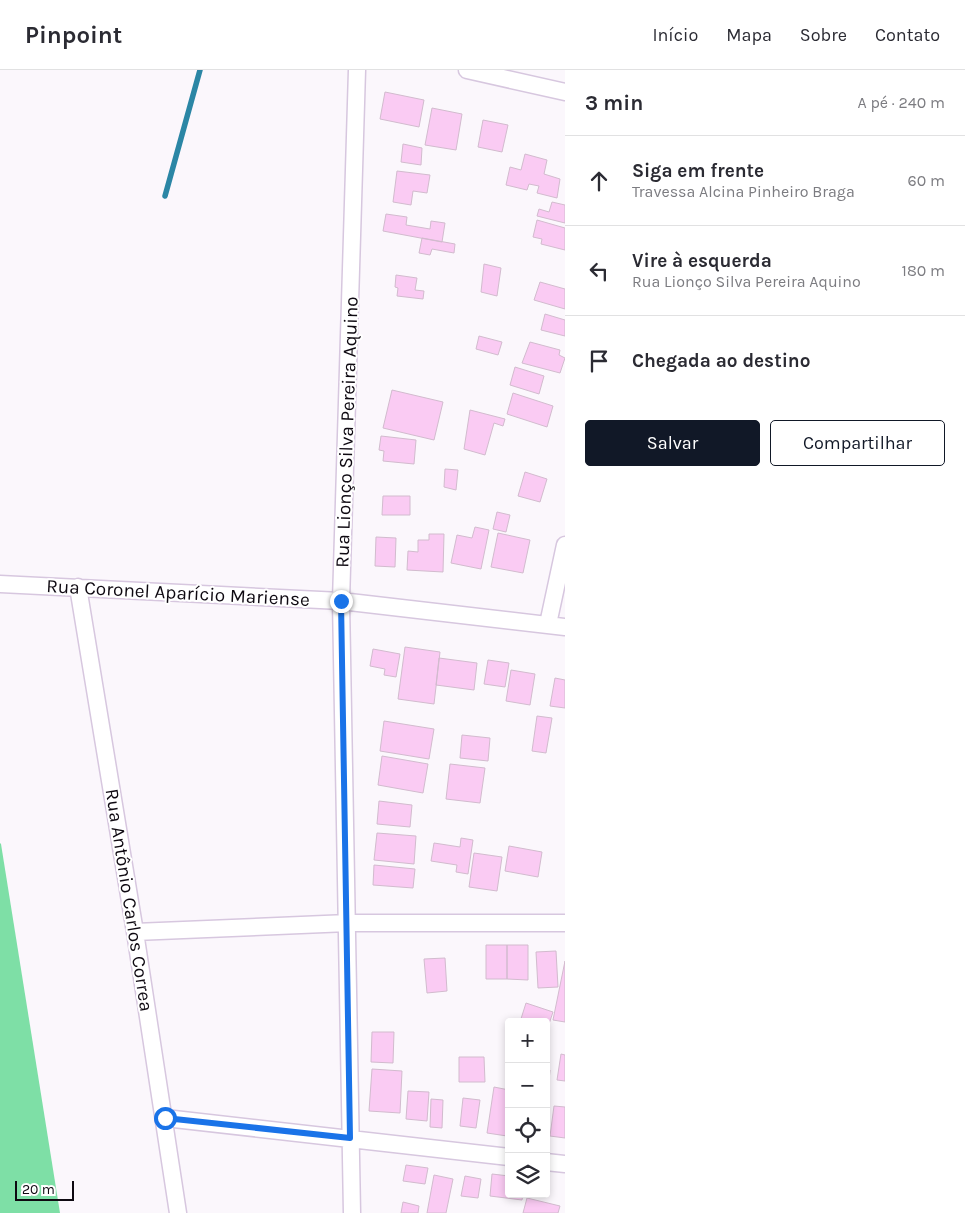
<!DOCTYPE html>
<html lang="pt">
<head>
<meta charset="utf-8">
<style>
  :root { --surface:#fff; --page:#f7f7f7; --text:#2b2b33; --muted:#7c7c81; --line:#e1e1e2; --accent:#111827 }
  body { margin:0; font-family:Karla,sans-serif; background:var(--page); color:var(--text) }
  .controls { position:absolute; right:15px; bottom:15px; display:grid; overflow:hidden; border-radius:5px; box-shadow:0 2px 8px #0003 }
  .controls button { width:45px; height:45px; display:grid; place-items:center; padding:0; border:0; border-bottom:1px solid var(--line); background:var(--surface); color:var(--text); font:25px sans-serif }
  .scale { position:absolute; left:15px; bottom:12px; width:59px; box-sizing:border-box; padding-left:5px; border:2px solid #0e0911; border-top:0; font-size:14px; line-height:18px; white-space:nowrap; color:#0e0911; -webkit-text-stroke:4px #fff; paint-order:stroke }
  .stop { position:absolute; width:15px; height:15px; margin:-11px; border:4px solid #1a73e8; border-radius:50%; background:#fff }
  .stop.end { background:#1a73e8; border-color:#fff; box-shadow:0 1px 5px #0008 }
  .list { margin:0; padding:0; list-style:none }
  h2 { display:flex; justify-content:space-between; align-items:center; height:65px; margin:0; padding:0 20px; font-size:21px }
  h2 small { font-size:16px; font-weight:400; color:var(--muted) }
  .list li { display:grid; grid-template-columns:32px 1fr auto; gap:15px; align-items:center; box-sizing:border-box; height:90px; padding:0 20px; border-top:1px solid var(--line) }
  .list b { display:block; font-size:19px; white-space:nowrap }
  .list p { margin:0; font-size:16px; white-space:nowrap; color:var(--muted) }
  .list em { font-size:16px; font-style:normal; color:var(--muted) }
  .actions { display:flex; gap:10px; padding:15px 20px }
  .actions a { flex:1; padding:11px 0; border:1px solid var(--accent); border-radius:5px; text-align:center; font-size:18px; color:var(--accent) }
  .actions .main { background:var(--accent); color:#fff }
  .icon { flex:none; width:28px; height:28px; fill:none; stroke:currentColor; stroke-width:2; stroke-linecap:round; stroke-linejoin:round }
  .map { position:relative; flex:none; width:565px; height:1143px; overflow:hidden }
  header { display:flex; align-items:center; gap:30px; box-sizing:border-box; height:70px; padding:0 25px; background:var(--surface); border-bottom:1px solid var(--line) }
  header strong { font-size:24px }
  nav { display:flex; gap:28px; margin-inline-start:auto; font-size:18px }
  main { display:flex }
  aside { flex:1; background:var(--surface) }
  .map>svg:first-child { display:block }
</style>
</head>
<body>
<header>
<strong>Pinpoint</strong>
<nav><a>Início</a><a>Mapa</a><a>Sobre</a><a>Contato</a></nav>
</header>
<main>
<div class="map">
<svg width="565" height="1143" viewBox="0 0 565 1143">
  <rect width="100%" height="100%" fill="#fbf7fc"/>
  <path fill="#7edfa6" d="M 0,773 L 1,774 L 60,1143 L 0,1143 Z"/>
  <g fill="none" stroke-linecap="round" stroke-linejoin="round">
    <path stroke="#2b86a5" stroke-width="5.5" d="M 165,126 L 200,0"/>
  </g>
  <path fill="#facbf3" stroke="#d2bbce" d="M 385,22 L 424,30 L 419,57 L 380,49 Z
    M 432,38 L 462,44 L 456,80 L 425,75 Z
    M 483,50 L 508,55 L 502,82 L 478,77 Z
    M 403,74 L 422,78 L 421,95 L 401,92 Z
    M 525,84 L 547,90 L 544,104 L 560,109 L 557,128 L 537,123 L 539,116 L 529,114 L 527,120 L 506,115 L 510,97 L 521,100 Z
    M 397,101 L 430,105 L 427,123 L 413,121 L 411,135 L 393,132 Z
    M 552,132 L 565,135 L 565,153 L 537,146 L 539,139 L 549,142 Z
    M 386,144 L 407,147 L 406,155 L 430,159 L 431,151 L 445,153 L 442,172 L 383,161 Z
    M 537,150 L 565,158 L 565,180 L 541,174 L 542,169 L 533,167 Z
    M 422,168 L 455,174 L 454,183 L 432,179 L 430,185 L 419,183 Z
    M 484,194 L 501,198 L 497,226 L 481,222 Z
    M 396,205 L 417,208 L 415,220 L 424,221 L 423,229 L 397,226 L 398,218 L 395,217 Z
    M 540,212 L 565,219 L 565,239 L 534,230 Z
    M 545,244 L 565,250 L 565,266 L 541,260 Z
    M 479,266 L 502,272 L 498,285 L 476,279 Z
    M 530,272 L 560,280 L 559,285 L 565,288 L 560,303 L 522,293 Z
    M 515,297 L 544,306 L 539,324 L 510,315 Z
    M 392,320 L 443,332 L 434,370 L 383,358 Z
    M 513,323 L 553,336 L 547,357 L 507,344 Z
    M 470,340 L 505,349 L 503,356 L 494,353 L 485,385 L 464,379 Z
    M 381,366 L 416,370 L 414,394 L 383,391 L 384,381 L 379,380 Z
    M 445,399 L 458,400 L 456,420 L 444,417 Z
    M 525,402 L 547,409 L 540,432 L 518,426 Z
    M 383,426 L 410,426 L 410,445 L 382,445 Z
    M 497,442 L 510,445 L 506,462 L 493,459 Z
    M 475,457 L 489,460 L 481,499 L 451,493 L 457,465 L 472,468 Z
    M 498,463 L 530,470 L 523,503 L 491,497 Z
    M 429,464 L 444,464 L 443,502 L 407,500 L 408,481 L 418,482 L 418,470 L 429,470 Z
    M 376,467 L 396,468 L 395,497 L 375,496 Z
    M 405,577 L 440,582 L 434,634 L 398,629 Z
    M 373,579 L 400,584 L 396,607 L 384,605 L 385,599 L 370,596 Z
    M 439,588 L 477,593 L 474,620 L 436,615 Z
    M 488,590 L 509,593 L 505,617 L 484,614 Z
    M 511,600 L 535,604 L 530,635 L 506,631 Z
    M 555,608 L 565,610 L 565,638 L 550,636 Z
    M 537,646 L 552,648 L 546,683 L 532,681 Z
    M 384,651 L 434,659 L 429,689 L 380,681 Z
    M 462,665 L 490,668 L 488,691 L 460,688 Z
    M 382,686 L 428,694 L 423,723 L 378,715 Z
    M 450,694 L 485,698 L 480,733 L 446,729 Z
    M 379,731 L 412,735 L 410,757 L 377,754 Z
    M 377,763 L 416,766 L 414,794 L 374,790 Z
    M 461,768 L 473,770 L 468,804 L 456,802 L 457,795 L 431,791 L 434,773 L 460,777 Z
    M 509,776 L 542,782 L 538,807 L 505,801 Z
    M 474,783 L 502,787 L 497,821 L 469,817 Z
    M 374,795 L 415,799 L 413,818 L 373,815 Z
    M 486,875 L 507,875 L 507,909 L 486,909 Z
    M 507,875 L 528,875 L 528,910 L 507,909 Z
    M 556,881 L 558,917 L 538,918 L 536,882 Z
    M 445,888 L 447,921 L 427,923 L 424,889 Z
    M 565,891 L 565,952 L 553,950 Z
    M 526,933 L 553,942 L 546,963 L 546,952 L 520,952 Z
    M 372,962 L 394,962 L 393,993 L 371,992 Z
    M 561,984 L 565,985 L 565,1011 L 557,1010 Z
    M 459,987 L 484,987 L 485,1012 L 459,1012 Z
    M 372,999 L 402,1001 L 400,1043 L 369,1041 Z
    M 546,999 L 550,1000 L 548,1022 L 546,1021 Z
    M 494,1017 L 509,1020 L 507,1066 L 487,1063 Z
    M 408,1021 L 429,1022 L 427,1051 L 406,1049 Z
    M 463,1028 L 480,1030 L 476,1058 L 460,1056 Z
    M 431,1029 L 443,1030 L 442,1058 L 430,1057 Z
    M 554,1036 L 565,1037 L 565,1068 L 550,1066 Z
    M 406,1095 L 428,1098 L 425,1114 L 403,1111 Z
    M 492,1104 L 509,1106 L 509,1124 L 523,1124 L 522,1130 L 490,1126 Z
    M 434,1105 L 453,1109 L 446,1143 L 427,1143 Z
    M 465,1106 L 481,1109 L 478,1128 L 461,1126 Z
    M 527,1128 L 560,1136 L 558,1143 L 523,1143 Z
    M 403,1132 L 419,1136 L 418,1143 L 401,1143 Z"/>
  <g fill="none" stroke-linecap="round" stroke-linejoin="round">
    <g stroke="#d7c7df" stroke-width="19">
      <path id="street" d="M 467,0 L 565,22
        M 0,514 L 341,531 L 565,557
        M 78,517 L 135,862 L 178,1143
        M 548,554 L 565,475
        M 135,862 L 348,853 L 565,853
        M 165,1048 L 509,1087
        M 546,1092 L 565,1094
        M 352,1143 L 341,531 L 357,0"/>
    </g>
    <use href="#street" stroke="#fff" stroke-width="16"/>
  </g>
  <g fill="none" stroke-linecap="round" stroke-linejoin="round">
    <path stroke="#1a73e8" stroke-width="6" d="M 165,1048 L 350,1068 L 341,531"/>
  </g>
  <g text-anchor="middle" stroke-width="4" stroke-linejoin="round" paint-order="stroke">
    <g font-size="19" fill="#0e0911" stroke="#fff">
      <text transform="translate(346 362) rotate(-88)" y="7">Rua Lionço Silva Pereira Aquino</text>
      <text transform="translate(178 522) rotate(3)" y="7">Rua Coronel Aparício Mariense</text>
      <text transform="translate(130 830) rotate(81)" y="7">Rua Antônio Carlos Correa</text>
    </g>
  </g>
</svg>
<div class="controls">
<button>+</button>
<button>−</button>
<button><svg class="icon" aria-label="locate" viewBox="0 0 24 24"><circle cx="12" cy="12" r="6"/><path d="M12 2v4M12 18v4M2 12h4M18 12h4"/></svg></button>
<button><svg class="icon" aria-label="layers" viewBox="0 0 24 24"><path d="M12 4l9 5-9 5-9-5zM3 14l9 5 9-5"/></svg></button>
</div>
<div class="scale">20 m</div>
<div class="stop" style="left:165px;top:1048px"></div>
<div class="stop end" style="left:341px;top:531px"></div>
</div>
<aside>
<h2>3 min<small>A pé · 240 m</small></h2>
<ul class="list">
<li><svg class="icon" aria-label="ahead" viewBox="0 0 24 24"><path d="M12 20V5M6 11l6-6 6 6"/></svg><div><b>Siga em frente</b><p>Travessa Alcina Pinheiro Braga</p></div><em>60 m</em></li>
<li><svg class="icon" aria-label="left" viewBox="0 0 24 24"><path d="M17 20v-9H6M10 6l-5 5 5 5"/></svg><div><b>Vire à esquerda</b><p>Rua Lionço Silva Pereira Aquino</p></div><em>180 m</em></li>
<li><svg class="icon" aria-label="arrive" viewBox="0 0 24 24"><path d="M6 21V4h12l-3 4 3 4H6"/></svg><div><b>Chegada ao destino</b></div></li>
</ul>
<div class="actions"><a class="main">Salvar</a><a>Compartilhar</a></div>
</aside>
</main>
</body>
</html>
